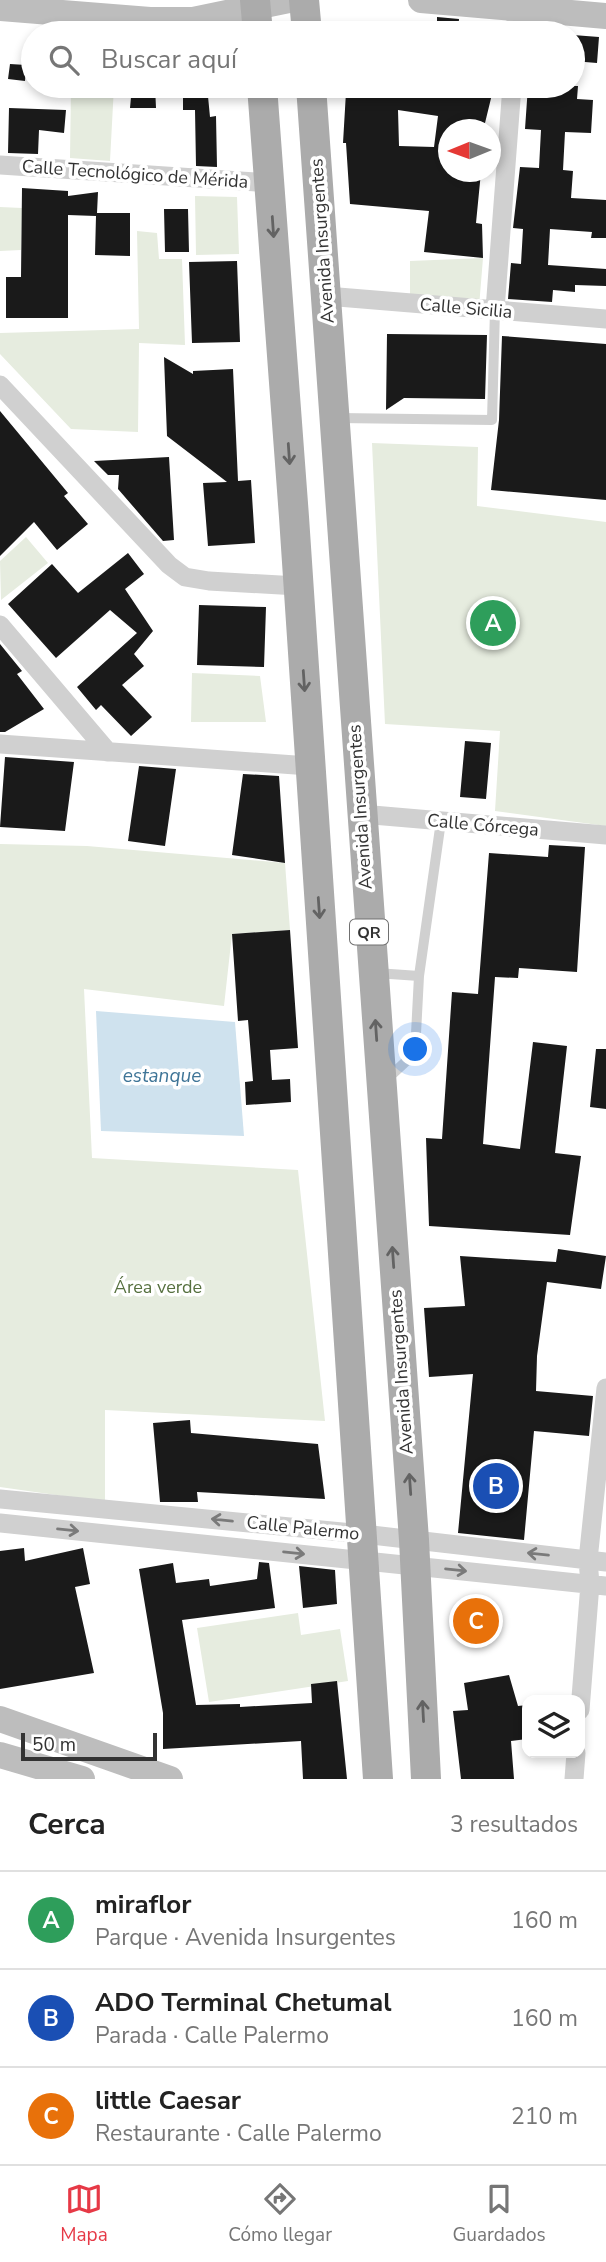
<!DOCTYPE html>
<html lang="es">
<head>
<meta charset="utf-8">
<style>
  :root { --surface:#fff; --page:#f2f2f2; --text:#222; --muted:#767676; --line:#e0e0e0; --accent:#e63946 }
  body { margin:0; font-family:"Nunito Sans",sans-serif; background:var(--page); color:var(--text) }
  .controls { position:absolute; right:21px; bottom:21px; display:grid; overflow:hidden; border-radius:14px; box-shadow:0 4px 10px #0003 }
  .controls button { width:63px; height:63px; display:grid; place-items:center; padding:0; border:0; border-bottom:2px solid var(--line); background:var(--surface); color:var(--text); font:35px sans-serif }
  .compass { position:absolute; left:438px; top:119px; width:63px; height:63px; border-radius:50%; background:var(--surface); box-shadow:0 4px 10px #0003; rotate:269deg }
  .scale { position:absolute; left:21px; bottom:18px; width:136px; box-sizing:border-box; padding-left:7px; border:4px solid #333; border-top:0; font-size:19px; line-height:24px; white-space:nowrap; color:#333; -webkit-text-stroke:5px #fff; paint-order:stroke }
  .you { position:absolute; left:416px; top:1050px; width:24px; height:24px; margin:-18px; border:5px solid #fff; border-radius:50%; background:#1a73e8; box-shadow:0 0 0 10px #1a73e833 }
  .badge { display:grid; place-items:center; width:46px; height:46px; border-radius:50%; background:var(--accent); color:#fff; font-size:23px; font-weight:700 }
  .pin { position:absolute; translate:-50% -50%; border:4px solid #fff; box-shadow:0 2px 7px #0006 }
  .list { margin:0; padding:0; list-style:none }
  h2 { display:flex; justify-content:space-between; align-items:center; height:91px; margin:0; padding:0 28px; font-size:30px }
  h2 small { font-size:23px; font-weight:400; color:var(--muted) }
  .list li { display:grid; grid-template-columns:46px 1fr auto; gap:21px; align-items:center; box-sizing:border-box; height:98px; padding:0 28px; border-top:2px solid var(--line) }
  .list b { display:block; font-size:26px; white-space:nowrap }
  .list p { margin:0; font-size:23px; white-space:nowrap; color:var(--muted) }
  .list em { font-size:23px; font-style:normal; color:var(--muted) }
  .icon { flex:none; width:38px; height:38px; fill:none; stroke:currentColor; stroke-width:2; stroke-linecap:round; stroke-linejoin:round }
  .map { position:relative; flex:none; width:606px; height:1779px; overflow:hidden }
  .search { position:absolute; background:var(--surface); box-shadow:0 4px 10px #0003; left:21px; right:21px; top:21px; height:77px; display:flex; align-items:center; gap:18px; box-sizing:border-box; padding:0 24px; border-radius:38px; color:var(--muted); font-size:26px }
  .sheet { height:385px; background:var(--surface) }
  nav { display:flex; justify-content:space-around; align-items:center; box-sizing:border-box; height:98px; border-top:2px solid var(--line); background:var(--surface); font-size:19px; color:var(--muted) }
  nav a { display:grid; justify-items:center; gap:4px }
  nav .on { color:var(--accent) }
  .map>svg:first-child { display:block }
</style>
</head>
<body>
<div class="map">
<svg width="606" height="1779" viewBox="0 0 606 1779">
  <rect width="100%" height="100%" fill="#fff"/>
  <path fill="#e6ecdf" d="M 71,86 L 114,86 L 110,161 L 70,158 Z
    M 195,196 L 237,197 L 239,254 L 196,255 Z
    M 0,207 L 22,208 L 21,250 L 0,251 Z
    M 137,231 L 157,233 L 159,259 L 182,259 L 185,345 L 139,343 L 138,432 L 71,429 L 0,354 L 0,333 L 139,329 Z
    M 483,258 L 479,307 L 410,296 L 410,261 Z
    M 372,443 L 478,447 L 477,506 L 606,522 L 606,826 L 495,811 L 500,731 L 385,724 Z
    M 26,537 L 48,563 L 1,600 L 0,561 Z
    M 192,673 L 260,676 L 266,722 L 191,722 Z
    M 0,844 L 87,846 L 285,863 L 290,930 L 232,934 L 224,1006 L 84,989 L 92,1158 L 298,1170 L 325,1421 L 105,1410 L 105,1502 L 0,1487 Z
    M 298,1613 L 301,1635 L 340,1629 L 348,1681 L 209,1702 L 197,1628 Z"/>
  <path fill="#cfe2ee" d="M 96,1011 L 235,1022 L 244,1136 L 101,1131 Z"/>
  <path fill="#1a1a1a" fill-rule="evenodd" d="M 437,17 L 459,19 L 458,33 L 437,33 Z
    M 573,35 L 599,37 L 597,63 L 573,61 Z
    M 10,64 L 26,65 L 25,81 L 8,79 Z
    M 132,86 L 155,86 L 156,108 L 130,108 Z
    M 183,86 L 207,86 L 210,117 L 216,116 L 217,167 L 196,166 L 195,110 L 183,110 Z
    M 419,86 L 494,86 L 485,123 L 473,121 L 472,130 L 449,130 L 449,172 L 481,172 L 476,223 L 482,224 L 483,258 L 424,252 L 429,211 L 350,204 L 346,143 L 343,143 L 346,92 L 418,98 ZM 398,110 L 438,116 L 434,147 L 399,146 Z
    M 528,86 L 578,86 L 577,99 L 593,100 L 591,133 L 565,132 L 563,170 L 573,171 L 571,198 L 606,200 L 606,238 L 591,238 L 592,232 L 550,229 L 548,265 L 606,269 L 606,286 L 575,285 L 575,292 L 553,290 L 552,302 L 508,299 L 511,263 L 521,264 L 523,229 L 513,228 L 520,167 L 539,168 L 541,130 L 525,129 Z
    M 9,108 L 66,110 L 64,133 L 39,130 L 38,154 L 8,153 Z
    M 22,188 L 68,191 L 68,196 L 98,192 L 97,213 L 130,213 L 130,256 L 95,255 L 96,216 L 68,215 L 68,318 L 6,318 L 6,277 L 21,277 Z
    M 164,209 L 188,209 L 189,252 L 165,252 Z
    M 237,261 L 240,342 L 192,343 L 189,262 Z
    M 387,334 L 487,335 L 485,399 L 404,398 L 386,410 Z
    M 502,336 L 606,344 L 606,500 L 491,490 L 499,420 Z
    M 164,357 L 193,374 L 193,371 L 233,369 L 238,481 L 251,480 L 255,543 L 208,546 L 203,483 L 227,482 L 167,436 Z
    M 0,411 L 68,493 L 64,496 L 88,524 L 57,550 L 34,522 L 0,556 Z
    M 169,457 L 174,540 L 163,541 L 118,489 L 119,475 L 108,475 L 94,461 Z
    M 128,553 L 144,574 L 125,589 L 153,631 L 134,654 L 144,666 L 122,685 L 152,717 L 131,736 L 101,705 L 96,710 L 77,687 L 137,633 L 110,610 L 56,658 L 8,604 L 52,564 L 78,593 Z
    M 199,605 L 266,607 L 264,667 L 197,665 Z
    M 0,644 L 22,671 L 17,674 L 44,709 L 5,732 L 0,732 Z
    M 465,741 L 491,743 L 486,799 L 460,797 Z
    M 5,757 L 74,762 L 65,831 L 0,827 Z
    M 139,766 L 176,769 L 165,846 L 128,841 Z
    M 243,774 L 279,776 L 285,863 L 232,855 Z
    M 549,845 L 585,847 L 577,972 L 519,968 L 518,978 L 495,977 L 483,1144 L 520,1149 L 533,1042 L 567,1046 L 555,1153 L 581,1156 L 570,1235 L 429,1226 L 426,1138 L 442,1139 L 452,992 L 478,994 L 489,853 L 548,857 Z
    M 290,930 L 298,1048 L 270,1050 L 272,1080 L 290,1079 L 291,1102 L 246,1105 L 245,1082 L 253,1081 L 248,1020 L 238,1021 L 232,934 Z
    M 596,1049 L 606,1049 L 606,1109 L 590,1107 Z
    M 558,1249 L 606,1256 L 601,1289 L 547,1282 L 537,1356 L 536,1391 L 593,1396 L 589,1436 L 534,1431 L 524,1540 L 458,1533 L 473,1374 L 429,1377 L 424,1308 L 465,1306 L 460,1256 L 556,1262 Z
    M 190,1420 L 191,1433 L 318,1444 L 325,1499 L 197,1492 L 198,1502 L 160,1502 L 153,1423 Z
    M 24,1548 L 25,1561 L 83,1548 L 90,1584 L 75,1587 L 94,1673 L 0,1689 L 0,1551 Z
    M 259,1562 L 269,1563 L 275,1608 L 182,1620 L 196,1705 L 240,1704 L 240,1707 L 312,1703 L 311,1684 L 337,1681 L 347,1779 L 303,1779 L 301,1741 L 163,1749 L 163,1713 L 139,1569 L 173,1563 L 176,1583 L 209,1579 L 210,1586 L 257,1579 Z
    M 299,1566 L 335,1570 L 337,1604 L 303,1608 Z
    M 509,1675 L 518,1706 L 527,1705 L 527,1739 L 511,1741 L 514,1779 L 461,1779 L 453,1711 L 468,1710 L 464,1683 Z"/>
  <g fill="none" stroke-linecap="round" stroke-linejoin="round">
    <path stroke="#d0d0d0" stroke-width="10" d="M 338,418 L 492,420 L 495,310
      M 376,973 L 419,976
      M 386,1080 L 415,1053 L 419,976 L 441,821"/>
    <path stroke="#d0d0d0" stroke-width="19" d="M 515,33 L 517,9
      M 0,165 L 270,183
      M 326,296 L 606,319
      M 495,310 L 512,86
      M 0,385 L 169,565 L 185,577 L 209,581 L 298,586
      M 0,625 L 108,752
      M 0,744 L 309,766
      M 361,814 L 606,835
      M 0,1499 L 363,1534 L 606,1562
      M 0,1523 L 606,1586
      M 580,1710 L 590,1584 L 588,1560 L 606,1388
      M 574,1779 L 576,1753"/>
    <path stroke="#bdbdbd" stroke-width="26" d="M 421,0 L 606,16
      M 0,8 L 150,20 L 193,20 L 289,0
      M 0,1719 L 170,1779
      M 0,1755 L 82,1779"/>
    <path stroke="#ababab" stroke-width="30" d="M 255,0 L 258,33
      M 304,0 L 307,33
      M 262,86 L 294,517 L 378,1779
      M 311,86 L 414,1540 L 426,1779"/>
  </g>
  <defs><path id="oneway-shaft" d="M-6 0H5M1.5-3L5.5 0L1.5 3" fill="none" stroke-width="1.6" stroke-linecap="round" stroke-linejoin="round" transform="scale(1.75)"/></defs>
  <g stroke="#636363">
    <use href="#oneway-shaft" transform="translate(273 227) rotate(86)"/>
    <use href="#oneway-shaft" transform="translate(289 454) rotate(86)"/>
    <use href="#oneway-shaft" transform="translate(304 681) rotate(86)"/>
    <use href="#oneway-shaft" transform="translate(319 908) rotate(86)"/>
    <use href="#oneway-shaft" transform="translate(376 1030) rotate(-94)"/>
    <use href="#oneway-shaft" transform="translate(393 1257) rotate(-94)"/>
    <use href="#oneway-shaft" transform="translate(410 1484) rotate(-94)"/>
    <use href="#oneway-shaft" transform="translate(423 1711) rotate(-93)"/>
  </g>
  <g stroke="#7a7a7a">
    <use href="#oneway-shaft" transform="translate(222 1520) rotate(-174)"/>
    <use href="#oneway-shaft" transform="translate(68 1530) rotate(6)"/>
    <use href="#oneway-shaft" transform="translate(294 1553) rotate(6)"/>
    <use href="#oneway-shaft" transform="translate(538 1554) rotate(-174)"/>
    <use href="#oneway-shaft" transform="translate(456 1570) rotate(6)"/>
  </g>
  <g text-anchor="middle" stroke-width="7" stroke-linejoin="round" paint-order="stroke">
    <rect fill="#fff" stroke="#707070" stroke-width="2" x="350" y="919.5" width="38" height="25" rx="5"/>
    <g font-size="16" font-weight="bold" fill="#333">
      <text x="369" y="938">QR</text>
    </g>
    <g font-size="18" fill="#333" stroke="#fff">
      <text transform="translate(135 174) rotate(4)" y="6">Calle Tecnológico de Mérida</text>
      <text transform="translate(322 241) rotate(-94)" y="6">Avenida Insurgentes</text>
      <text transform="translate(466 308) rotate(5)" y="6">Calle Sicilia</text>
      <text transform="translate(360 807) rotate(-94)" y="6">Avenida Insurgentes</text>
      <text transform="translate(483 825) rotate(5)" y="6">Calle Córcega</text>
      <text transform="translate(401 1372) rotate(-94)" y="6">Avenida Insurgentes</text>
      <text transform="translate(303 1528) rotate(6)" y="6">Calle Palermo</text>
    </g>
    <g font-size="18" fill="#56703f" stroke="#fff">
      <text x="158" y="1293">Área verde</text>
    </g>
    <g font-size="19" font-style="italic" fill="#3f7597" stroke="#fff">
      <text x="162" y="1082">estanque</text>
    </g>
  </g>
</svg>
<div class="controls">
<button><svg class="icon" aria-label="layers" viewBox="0 0 24 24"><path d="M12 4l9 5-9 5-9-5zM3 14l9 5 9-5"/></svg></button>
</div>
<svg class="compass" viewBox="-18 -18 36 36"><path d="M0-13l5 13h-10z" fill="#e53935"/><path d="M0 13l5-13h-10z" fill="#767676"/></svg>
<div class="scale">50 m</div>
<div class="you"></div>
<div class="pin badge" style="left:493px;top:623px;background:#2e9e5b">A</div>
<div class="pin badge" style="left:496px;top:1486px;background:#1a4fb4">B</div>
<div class="pin badge" style="left:476px;top:1621px;background:#e8710a">C</div>
<div class="search"><svg class="icon" aria-label="search" viewBox="0 0 24 24"><circle cx="10" cy="10" r="6"/><path d="M15 15l6 6"/></svg>Buscar aquí</div>
</div>
<section class="sheet">
<h2>Cerca<small>3 resultados</small></h2>
<ul class="list">
<li><span class="badge" style="background:#2e9e5b">A</span><div><b>miraflor</b><p>Parque · Avenida Insurgentes</p></div><em>160 m</em></li>
<li><span class="badge" style="background:#1a4fb4">B</span><div><b>ADO Terminal Chetumal</b><p>Parada · Calle Palermo</p></div><em>160 m</em></li>
<li><span class="badge" style="background:#e8710a">C</span><div><b>little Caesar</b><p>Restaurante · Calle Palermo</p></div><em>210 m</em></li>
</ul>
</section>
<nav>
<a class="on"><svg class="icon" aria-label="map" viewBox="0 0 24 24"><path d="M3 6l6-2 6 2 6-2v14l-6 2-6-2-6 2zM9 4v14M15 6v14"/></svg>Mapa</a>
<a><svg class="icon" aria-label="directions" viewBox="0 0 24 24"><path d="M12 3l9 9-9 9-9-9zM9 14v-3h6M13 9l2 2-2 2"/></svg>Cómo llegar</a>
<a><svg class="icon" aria-label="saved" viewBox="0 0 24 24"><path d="M7 4h10v16l-5-4-5 4z"/></svg>Guardados</a>
</nav>
</body>
</html>
